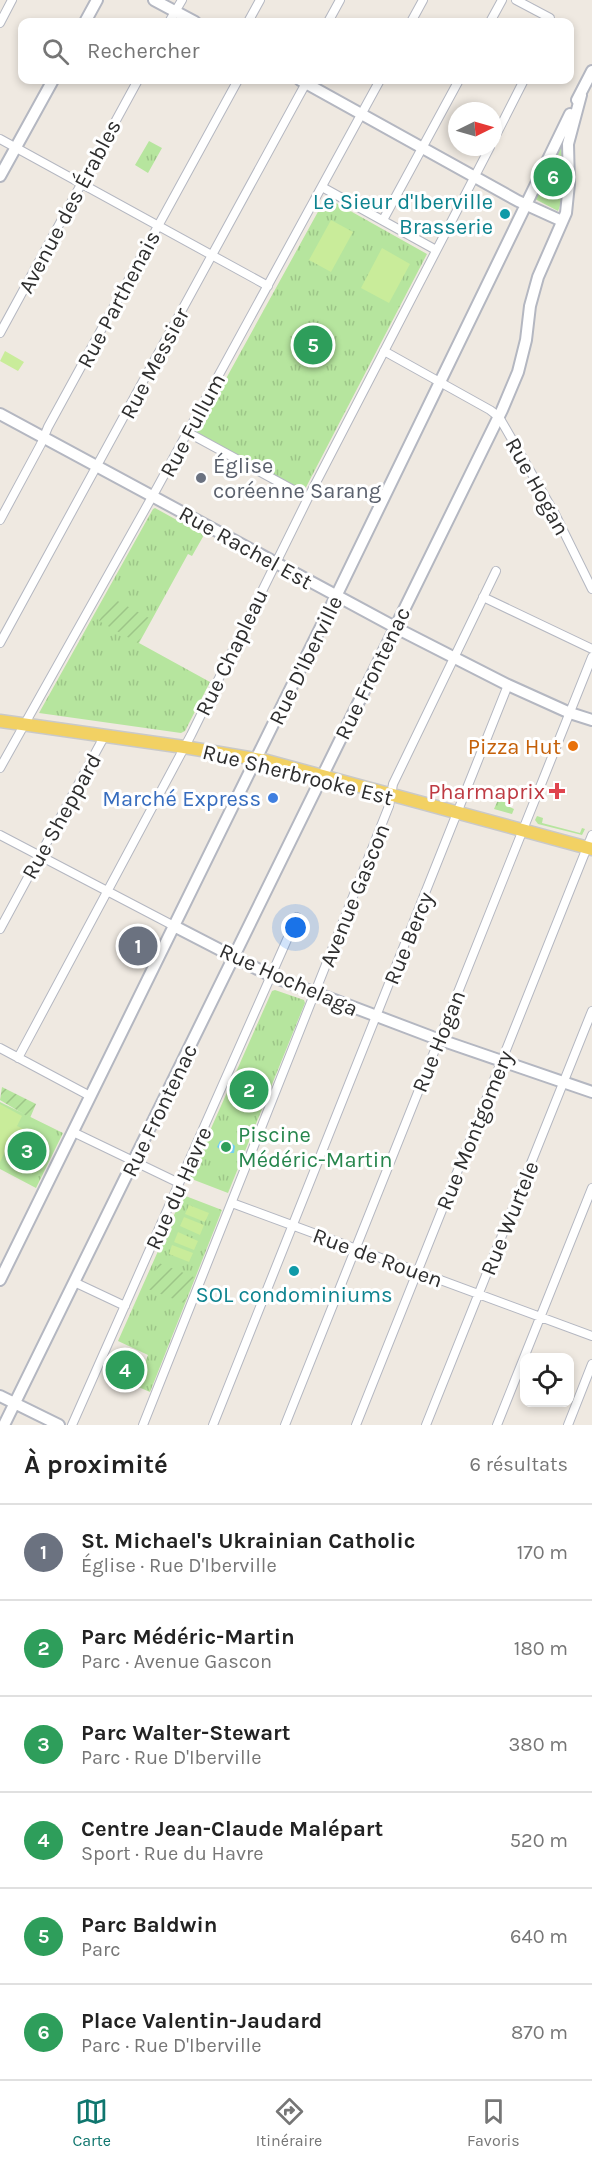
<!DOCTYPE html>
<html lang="fr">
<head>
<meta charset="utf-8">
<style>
  :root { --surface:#fff; --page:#f2f2f2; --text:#222; --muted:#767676; --line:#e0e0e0; --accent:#0f766e }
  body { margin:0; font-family:Karla,sans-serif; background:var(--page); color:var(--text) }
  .controls { position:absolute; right:18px; bottom:18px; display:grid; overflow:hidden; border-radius:12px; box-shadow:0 3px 9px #0003 }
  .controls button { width:54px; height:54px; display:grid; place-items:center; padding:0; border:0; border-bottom:2px solid var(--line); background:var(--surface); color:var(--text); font:30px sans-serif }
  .compass { position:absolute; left:448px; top:102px; width:54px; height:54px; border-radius:50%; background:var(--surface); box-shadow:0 3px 9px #0003; rotate:85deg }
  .you { position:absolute; left:296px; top:928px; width:21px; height:21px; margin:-15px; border:4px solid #fff; border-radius:50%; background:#1a73e8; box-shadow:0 0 0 9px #1a73e833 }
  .badge { display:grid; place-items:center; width:39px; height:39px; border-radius:50%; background:var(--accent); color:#fff; font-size:20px; font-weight:700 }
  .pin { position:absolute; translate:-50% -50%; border:3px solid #fff; box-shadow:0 2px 6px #0006 }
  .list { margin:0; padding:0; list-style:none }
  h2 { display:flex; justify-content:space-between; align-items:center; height:78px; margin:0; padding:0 24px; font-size:26px }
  h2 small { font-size:20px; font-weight:400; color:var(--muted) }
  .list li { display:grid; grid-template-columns:39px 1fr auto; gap:18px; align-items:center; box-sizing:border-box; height:96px; padding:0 24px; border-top:2px solid var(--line) }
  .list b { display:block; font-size:22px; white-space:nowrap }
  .list p { margin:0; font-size:20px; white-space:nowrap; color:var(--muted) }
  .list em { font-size:20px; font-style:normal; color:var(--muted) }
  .icon { flex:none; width:33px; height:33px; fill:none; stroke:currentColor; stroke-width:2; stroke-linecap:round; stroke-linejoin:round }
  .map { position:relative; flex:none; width:592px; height:1425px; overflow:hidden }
  .search { position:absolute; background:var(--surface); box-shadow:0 3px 9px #0003; left:18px; right:18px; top:18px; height:66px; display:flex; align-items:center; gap:15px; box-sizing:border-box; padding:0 21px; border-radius:12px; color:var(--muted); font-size:22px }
  .sheet { height:654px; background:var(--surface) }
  nav { display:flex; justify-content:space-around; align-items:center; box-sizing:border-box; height:84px; border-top:2px solid var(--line); background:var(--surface); font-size:16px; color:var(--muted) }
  nav a { display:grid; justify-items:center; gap:3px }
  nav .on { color:var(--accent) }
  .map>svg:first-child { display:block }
</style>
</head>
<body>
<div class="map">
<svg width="592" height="1425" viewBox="0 0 592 1425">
  <defs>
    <pattern id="park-tufts" width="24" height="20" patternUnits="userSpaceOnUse" patternTransform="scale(1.5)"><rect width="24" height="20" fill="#b6e59e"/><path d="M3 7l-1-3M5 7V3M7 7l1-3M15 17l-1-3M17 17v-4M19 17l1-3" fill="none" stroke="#9dc588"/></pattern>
    <pattern id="garden-furrows" width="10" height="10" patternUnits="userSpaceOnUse" patternTransform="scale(1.5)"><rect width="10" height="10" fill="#b6e59e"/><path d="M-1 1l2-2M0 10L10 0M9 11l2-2" fill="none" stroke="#9dc588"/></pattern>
    <pattern id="water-ripples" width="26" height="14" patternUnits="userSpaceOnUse" patternTransform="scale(1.5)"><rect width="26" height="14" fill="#75cff0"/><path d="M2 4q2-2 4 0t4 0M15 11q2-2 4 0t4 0" fill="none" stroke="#66b2ce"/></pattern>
  </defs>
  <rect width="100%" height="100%" fill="#efe9e1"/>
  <path fill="#b6e59e" d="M 537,816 L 543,818 L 542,823 L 580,833 L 582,828 L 585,829 L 582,835 L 538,824 L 535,820 Z"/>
  <path fill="url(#park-tufts)" d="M 149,141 L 162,148 L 148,173 L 135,165 Z
    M 561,141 C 562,160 566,195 558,211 L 535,199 Z
    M 325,199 L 329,199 L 427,254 L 303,493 L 196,433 Z
    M 155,508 L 204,535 L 192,556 L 188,554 L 139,643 L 210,682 L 185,731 L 181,733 L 39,713 L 153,509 Z
    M 500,795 L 506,798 L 505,805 L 514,809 L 512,814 L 494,809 Z
    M 275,990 L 304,1000 L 305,1003 L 228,1193 L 189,1178 L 272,991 Z
    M 0,1102 L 63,1133 L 36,1188 L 0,1169 Z
    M 183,1195 L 222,1210 L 150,1392 L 136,1386 L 148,1355 L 118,1341 Z"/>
  <path fill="url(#garden-furrows)" d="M 112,598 L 151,619 L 138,643 L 99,621 Z
    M 2,1087 L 36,1104 L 30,1118 L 0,1100 Z
    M 159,1263 L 194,1277 L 184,1303 L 148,1289 Z"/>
  <path fill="#c9ec9a" d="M 331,220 L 353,232 L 331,272 L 309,260 Z
    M 382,248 L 410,264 L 389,303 L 361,288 Z
    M 5,351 L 24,362 L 18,371 L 0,361 Z
    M 0,1104 L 22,1116 L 17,1126 L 36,1135 L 31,1146 L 12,1137 L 0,1162 Z
    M 189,1205 L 209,1213 L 205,1222 L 185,1214 Z
    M 184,1217 L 204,1225 L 200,1235 L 180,1226 Z
    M 178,1232 L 198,1241 L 194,1250 L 174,1242 Z
    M 172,1245 L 193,1253 L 189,1262 L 169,1254 Z"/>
  <path fill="url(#water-ripples)" d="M 228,1140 L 235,1146 L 234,1153 L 225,1153 L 217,1147 L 220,1141 Z"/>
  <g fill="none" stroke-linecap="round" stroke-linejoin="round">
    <g stroke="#b4b7c1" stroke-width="10">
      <path id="street" d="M 516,0 L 550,18 L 550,22
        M 169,22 L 182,0
        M 248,22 L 260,0
        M 328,22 L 340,0
        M 411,22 L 423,0
        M 490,22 L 502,0
        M 0,23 L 12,0
        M 0,139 L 268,286
        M 493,141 L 524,80
        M 322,187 L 436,250
        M 383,220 L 459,80
        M 0,333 L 138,80
        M 384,351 L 490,410 L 499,417 L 555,514 L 592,589
        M 187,432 L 308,498
        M 0,520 L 41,444 L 48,427 L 238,80
        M 483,597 L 592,649
        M 0,643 L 306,83
        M 0,768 L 157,488 L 380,80
        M 0,835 L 174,926
        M 0,929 L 105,735
        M 0,1048 L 90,1096
        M 18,1058 L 191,735 L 308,498 L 490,147
        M 73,1132 L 179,1183
        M 232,1203 L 592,1336
        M 74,1282 L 125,1306
        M 72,1425 L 297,917
        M 143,1425 L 389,806 L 393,784 L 496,571
        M 213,1425 L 508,685
        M 285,1425 L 592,657
        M 356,1425 L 592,835
        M 426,1425 L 592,1011
        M 497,1425 L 592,1188
        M 568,1425 L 592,1364"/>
    </g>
    <g stroke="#b4b7c1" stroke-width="14">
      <path id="secondary" d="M 154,0 L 195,22
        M 85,22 L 97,0
        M 300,80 L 518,201 L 562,221
        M 577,100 L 592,71
        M 0,176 L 53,80
        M 0,414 L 404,632 L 508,685 L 570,713 L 592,720
        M 174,926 L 271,976 L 432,1037 L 592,1092
        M 0,1280 L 341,586 L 570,114
        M 0,1396 L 59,1425
        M 4,1425 L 502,410 L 518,372 L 526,340 L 530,306 L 538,277 L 566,213 L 569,184 L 568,144 L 581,95"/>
    </g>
    <g stroke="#c9c9c9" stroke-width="15">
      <path id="primary" d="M 0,721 L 184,747 L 267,761 L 592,849"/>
    </g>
    <use href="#street" stroke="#fff" stroke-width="8"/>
    <use href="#secondary" stroke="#fff" stroke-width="10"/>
    <use href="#primary" stroke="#f2d163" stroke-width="12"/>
  </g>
  <g fill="#0f9aa8" stroke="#fff" stroke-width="2">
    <circle cx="505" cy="214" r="6"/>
    <circle cx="294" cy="1271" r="6"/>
  </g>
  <circle fill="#6b7280" stroke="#fff" stroke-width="2" cx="201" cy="478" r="6"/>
  <circle fill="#e8710a" stroke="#fff" stroke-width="2" cx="573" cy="746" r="6"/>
  <path fill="#e0444e" stroke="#fff" stroke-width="2" d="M554 782h6v6h6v6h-6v6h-6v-6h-6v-6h6z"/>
  <circle fill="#3f7fe0" stroke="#fff" stroke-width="2" cx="273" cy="798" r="6"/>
  <circle fill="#2e9e5b" stroke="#fff" stroke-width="2" cx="226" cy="1147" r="6"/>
  <g text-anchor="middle" stroke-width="6" stroke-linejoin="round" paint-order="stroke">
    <g font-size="22" fill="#0d838f" stroke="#fff" text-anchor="end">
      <text x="493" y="209">Le Sieur d'Iberville<tspan x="493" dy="25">Brasserie</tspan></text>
      <text x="294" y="1302" text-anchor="middle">SOL condominiums</text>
    </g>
    <g font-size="22" fill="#2e2e2e" stroke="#fff">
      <text transform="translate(69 206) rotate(-62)" y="8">Avenue des Érables</text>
      <text transform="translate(118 299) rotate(-62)" y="8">Rue Parthenais</text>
      <text transform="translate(154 363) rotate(-62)" y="8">Rue Messier</text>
      <text transform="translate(192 425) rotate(-62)" y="8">Rue Fullum</text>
      <text transform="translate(538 486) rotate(61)" y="8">Rue Hogan</text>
      <text transform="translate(246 547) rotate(29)" y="8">Rue Rachel Est</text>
      <text transform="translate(231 652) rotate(-64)" y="8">Rue Chapleau</text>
      <text transform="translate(305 660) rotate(-64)" y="8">Rue D'Iberville</text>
      <text transform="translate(372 673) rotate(-64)" y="8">Rue Frontenac</text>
      <text transform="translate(298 774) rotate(14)" y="8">Rue Sherbrooke Est</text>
      <text transform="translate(61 816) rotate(-61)" y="8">Rue Sheppard</text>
      <text transform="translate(354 895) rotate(-68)" y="8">Avenue Gascon</text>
      <text transform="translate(408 938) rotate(-68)" y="8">Rue Bercy</text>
      <text transform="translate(289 979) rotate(24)" y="8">Rue Hochelaga</text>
      <text transform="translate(438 1041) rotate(-68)" y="8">Rue Hogan</text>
      <text transform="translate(159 1110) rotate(-64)" y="8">Rue Frontenac</text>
      <text transform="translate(474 1130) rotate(-68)" y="8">Rue Montgomery</text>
      <text transform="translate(178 1188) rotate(-66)" y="8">Rue du Havre</text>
      <text transform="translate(509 1218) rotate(-68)" y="8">Rue Wurtele</text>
      <text transform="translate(378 1257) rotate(20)" y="8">Rue de Rouen</text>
    </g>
    <g font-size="22" fill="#5b616d" stroke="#fff" text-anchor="start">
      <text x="213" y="473">Église<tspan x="213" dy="25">coréenne Sarang</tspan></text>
    </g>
    <g font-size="22" fill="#c56008" stroke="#fff" text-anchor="end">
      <text x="561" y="754">Pizza Hut</text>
    </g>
    <g font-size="22" fill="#be3a42" stroke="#fff" text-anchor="end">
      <text x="545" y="799">Pharmaprix</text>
    </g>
    <g font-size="22" fill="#366cbe" stroke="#fff" text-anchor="end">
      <text x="261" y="806">Marché Express</text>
    </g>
    <g font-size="22" fill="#27864d" stroke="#fff" text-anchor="start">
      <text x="238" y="1142">Piscine<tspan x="238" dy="25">Médéric-Martin</tspan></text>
    </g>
  </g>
</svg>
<div class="controls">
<button><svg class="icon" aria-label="locate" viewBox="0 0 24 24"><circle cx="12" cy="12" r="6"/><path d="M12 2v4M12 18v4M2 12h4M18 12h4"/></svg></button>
</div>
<svg class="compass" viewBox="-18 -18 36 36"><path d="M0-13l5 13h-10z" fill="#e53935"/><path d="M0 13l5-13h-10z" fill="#767676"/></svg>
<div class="you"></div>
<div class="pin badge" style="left:138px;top:946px;background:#6b7280">1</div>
<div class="pin badge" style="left:249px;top:1090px;background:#2e9e5b">2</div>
<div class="pin badge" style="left:27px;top:1151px;background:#2e9e5b">3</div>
<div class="pin badge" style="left:125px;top:1370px;background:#2e9e5b">4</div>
<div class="pin badge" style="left:313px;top:345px;background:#2e9e5b">5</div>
<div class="pin badge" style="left:553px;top:177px;background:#2e9e5b">6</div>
<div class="search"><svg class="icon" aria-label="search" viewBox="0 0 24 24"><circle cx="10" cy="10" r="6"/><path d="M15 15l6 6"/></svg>Rechercher</div>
</div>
<section class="sheet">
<h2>À proximité<small>6 résultats</small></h2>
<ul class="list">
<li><span class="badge" style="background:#6b7280">1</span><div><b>St. Michael's Ukrainian Catholic</b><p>Église · Rue D'Iberville</p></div><em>170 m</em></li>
<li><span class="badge" style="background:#2e9e5b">2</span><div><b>Parc Médéric-Martin</b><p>Parc · Avenue Gascon</p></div><em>180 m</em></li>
<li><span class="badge" style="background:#2e9e5b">3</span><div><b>Parc Walter-Stewart</b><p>Parc · Rue D'Iberville</p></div><em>380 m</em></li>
<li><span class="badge" style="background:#2e9e5b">4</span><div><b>Centre Jean-Claude Malépart</b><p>Sport · Rue du Havre</p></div><em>520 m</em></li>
<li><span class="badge" style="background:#2e9e5b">5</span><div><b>Parc Baldwin</b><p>Parc</p></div><em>640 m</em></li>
<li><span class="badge" style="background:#2e9e5b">6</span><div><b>Place Valentin-Jaudard</b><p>Parc · Rue D'Iberville</p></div><em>870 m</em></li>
</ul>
</section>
<nav>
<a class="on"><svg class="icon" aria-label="map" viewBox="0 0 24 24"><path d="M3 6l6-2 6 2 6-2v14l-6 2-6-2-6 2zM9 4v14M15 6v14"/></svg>Carte</a>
<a><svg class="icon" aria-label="directions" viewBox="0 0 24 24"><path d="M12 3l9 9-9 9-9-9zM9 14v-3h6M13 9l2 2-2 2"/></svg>Itinéraire</a>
<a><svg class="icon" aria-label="saved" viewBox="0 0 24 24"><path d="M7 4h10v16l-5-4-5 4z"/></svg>Favoris</a>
</nav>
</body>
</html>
